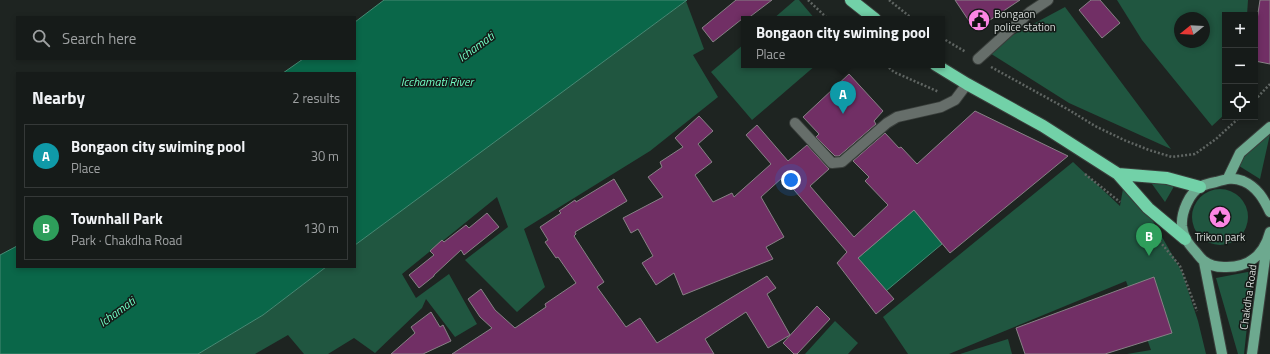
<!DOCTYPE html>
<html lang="en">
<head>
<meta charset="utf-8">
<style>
  :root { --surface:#161b19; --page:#1f2422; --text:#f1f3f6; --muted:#9ea1a2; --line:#353938; --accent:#0f766e }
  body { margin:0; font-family:"Titillium Web",sans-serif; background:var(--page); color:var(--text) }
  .controls { position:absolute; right:12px; top:12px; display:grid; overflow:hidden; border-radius:0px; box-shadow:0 2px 6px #0003 }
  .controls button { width:36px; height:36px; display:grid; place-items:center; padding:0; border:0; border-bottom:1px solid var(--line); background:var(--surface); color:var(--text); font:20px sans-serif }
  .compass { position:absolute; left:1174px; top:12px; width:36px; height:36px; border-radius:50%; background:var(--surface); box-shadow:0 2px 6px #0003; rotate:252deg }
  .you { position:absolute; left:791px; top:180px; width:14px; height:14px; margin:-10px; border:3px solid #fff; border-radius:50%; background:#1a73e8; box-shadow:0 0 0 6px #1a73e833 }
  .badge { display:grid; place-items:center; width:26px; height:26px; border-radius:50%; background:var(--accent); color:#fff; font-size:13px; font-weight:700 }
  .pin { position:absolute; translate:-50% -33px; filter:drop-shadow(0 1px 2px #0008) }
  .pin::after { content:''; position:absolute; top:21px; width:14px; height:12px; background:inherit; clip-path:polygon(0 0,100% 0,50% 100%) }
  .popup { position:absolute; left:741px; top:16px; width:204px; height:52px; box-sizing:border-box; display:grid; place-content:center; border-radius:0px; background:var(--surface); filter:drop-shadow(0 1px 3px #0005); font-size:13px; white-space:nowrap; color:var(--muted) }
  .popup b { font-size:15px; color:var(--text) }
  .popup::after { content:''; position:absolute; left:50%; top:100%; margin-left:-8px; border:8px solid transparent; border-top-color:var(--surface) }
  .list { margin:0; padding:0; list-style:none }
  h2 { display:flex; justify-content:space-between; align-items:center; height:52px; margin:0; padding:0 16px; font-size:17px }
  h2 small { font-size:13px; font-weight:400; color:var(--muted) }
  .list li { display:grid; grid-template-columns:26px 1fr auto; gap:12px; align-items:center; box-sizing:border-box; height:64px; margin:0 8px 8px; padding:0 8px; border:1px solid var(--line); border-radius:0px }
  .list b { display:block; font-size:15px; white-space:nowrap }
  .list p { margin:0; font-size:13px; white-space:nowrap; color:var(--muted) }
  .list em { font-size:13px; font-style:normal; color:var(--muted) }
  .icon { flex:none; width:22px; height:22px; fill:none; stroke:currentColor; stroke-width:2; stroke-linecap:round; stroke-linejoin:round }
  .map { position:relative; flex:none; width:1270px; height:354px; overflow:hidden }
  .search { position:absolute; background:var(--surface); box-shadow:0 2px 6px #0003; left:16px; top:16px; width:340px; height:44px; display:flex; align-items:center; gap:10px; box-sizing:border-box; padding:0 14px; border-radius:0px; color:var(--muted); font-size:15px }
  .panel { position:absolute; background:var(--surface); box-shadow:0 2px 6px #0003; left:16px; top:72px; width:340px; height:196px; border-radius:0px }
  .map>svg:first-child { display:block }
</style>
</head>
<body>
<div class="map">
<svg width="1270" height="354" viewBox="0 0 1270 354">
  <rect width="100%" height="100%" fill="#1e2421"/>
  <path fill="#205640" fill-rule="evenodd" d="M 795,0 L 799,0 L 815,19 L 773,19 Z
    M 1117,0 L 1248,0 L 1247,15 L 1225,15 L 1225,114 L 1212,126 L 1142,40 ZM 1180,18 L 1204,18 L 1204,42 L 1180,42 Z
    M 686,1 L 704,49 L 693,55 L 718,97 L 650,151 L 524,229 L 545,287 L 517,312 L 465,260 L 508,227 L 497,197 L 402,274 L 416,298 L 449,274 L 477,324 L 455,337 L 426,299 L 422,308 L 375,353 L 354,338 L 328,354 L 304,354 L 288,335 L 255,354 L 198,354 L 263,315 L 326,267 L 355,267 L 355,245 L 432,187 Z
    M 1065,7 L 1171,149 L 1069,103 L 985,50 Z
    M 744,44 L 744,65 L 816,65 L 752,120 L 711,72 Z
    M 1270,131 L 1270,134 L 1260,179 L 1236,164 Z
    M 1073,162 L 1120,206 L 1124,183 L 1150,216 L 1182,272 L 1198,321 L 1206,354 L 1127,354 L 1151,350 L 1126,281 L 949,354 L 908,354 L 883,317 Z
    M 1147,177 L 1176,183 L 1165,202 Z
    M1192 217a28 28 0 1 1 56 0a28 28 0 1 1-56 0Z
    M 1253,271 L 1244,354 L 1238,354 L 1216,278 Z
    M 835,321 L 858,343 L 848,354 L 805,354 Z
    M 1008,339 L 1012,354 L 960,354 Z"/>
  <path fill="#0a6749" stroke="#478a74" d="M 384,0 L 687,0 L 355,245 L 355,73 L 283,73 L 303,59 L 355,59 L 355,22 Z
    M 914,210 L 942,244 L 886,291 L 858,258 Z
    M 17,246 L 17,267 L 326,267 L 263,315 L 198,354 L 0,354 L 0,255 Z"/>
  <path fill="#712f65" stroke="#888186" d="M 736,0 L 772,0 L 747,19 L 742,19 L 713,42 L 702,28 Z
    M 955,0 L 1020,0 L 975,30 Z
    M 1091,0 L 1100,0 L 1120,23 L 1102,38 L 1079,10 Z
    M 1260,0 L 1270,0 L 1270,64 L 1255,61 L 1255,33 Z
    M 849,74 L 883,111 L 874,121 L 876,124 L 839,156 L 835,156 L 816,137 L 819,134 L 803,117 Z
    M 975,111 L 1068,156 L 950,253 L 914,210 L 858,258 L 894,299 L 876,314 L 837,263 L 847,252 L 783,177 L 761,197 L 784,237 L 766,247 L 773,259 L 683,295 L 674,273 L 656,285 L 642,263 L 653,256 L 638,229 L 631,233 L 623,218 L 663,197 L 648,177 L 662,167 L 660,162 L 683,147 L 675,138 L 699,116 L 713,131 L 698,144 L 712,162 L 695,175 L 713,202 L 732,193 L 734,197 L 771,164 L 746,135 L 757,125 L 788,161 L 807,145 L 829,169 L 810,186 L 854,237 L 888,205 L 865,181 L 869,177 L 853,161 L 885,133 L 899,148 L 901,147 L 917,164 Z
    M 614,179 L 627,201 L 575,232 L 576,234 L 574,236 L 604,282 L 597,287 L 626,327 L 640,318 L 657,343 L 767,276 L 776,288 L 767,294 L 790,335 L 768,348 L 746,312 L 705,339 L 714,354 L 452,354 L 492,328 L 480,317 L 468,299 L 481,289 L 495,310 L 515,328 L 546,307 L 545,304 L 576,283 L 558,257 L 556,258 L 545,242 L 548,240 L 540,227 L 561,213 L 559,211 L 575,200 L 576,202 Z
    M 487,213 L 499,227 L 464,255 L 461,250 L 434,275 L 434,276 L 419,288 L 409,275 L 434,255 L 430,251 L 442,240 L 444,242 L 466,225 L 469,228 Z
    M 1154,277 L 1172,333 L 1105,354 L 1025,354 L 1016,328 Z
    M 817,306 L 830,319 L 797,354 L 794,354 L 783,343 Z
    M 431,312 L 440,327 L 443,325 L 451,341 L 423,354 L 391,354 L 415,333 L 411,327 Z"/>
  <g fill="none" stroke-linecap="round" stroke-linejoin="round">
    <g stroke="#393e3b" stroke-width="12">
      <path id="minor" d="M 978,59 L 1030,12 L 1048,0
        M 795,123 L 832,163 L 842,162 L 887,123 L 897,117 L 941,107 L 955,100 L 967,84"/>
    </g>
    <g stroke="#393e3b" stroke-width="12">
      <path id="major" d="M 1228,178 L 1240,153 L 1270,127
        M 1270,212 C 1264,199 1257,187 1243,181 C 1233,177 1226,179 1216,182 C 1211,183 1206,184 1202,186 C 1189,192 1181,213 1182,226 C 1183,236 1187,242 1194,250 C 1197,253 1200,258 1204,261 C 1209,265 1217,267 1224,267 C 1248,268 1264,255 1270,232
        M 1204,262 L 1222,354
        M 1252,354 L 1267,244"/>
    </g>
    <g stroke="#393e3b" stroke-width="14">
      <path id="highway" d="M 851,0 L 875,19
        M 936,65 L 967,84 L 1043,126 L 1118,174 L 1148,208 L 1185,239
        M 1118,174 L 1167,178 L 1200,187"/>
    </g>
    <path stroke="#606663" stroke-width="2.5" stroke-dasharray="2 2" stroke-linecap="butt" d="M 808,0 L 828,19
      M 889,0 L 899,8 L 913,19
      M 942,38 L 966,52
      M 886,65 L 894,72 L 939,92
      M 991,67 L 1069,110 L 1095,126 L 1124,140 L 1149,150 L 1172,157 L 1195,154 L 1216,139 L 1240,117
      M 1255,100 L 1270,84
      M 1085,174 L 1120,202
      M 1157,238 L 1180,266 L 1197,311"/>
    <use href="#minor" stroke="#666e6a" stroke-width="10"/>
    <use href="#major" stroke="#6da98f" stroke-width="10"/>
    <use href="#highway" stroke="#72d1a8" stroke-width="12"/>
  </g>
  <defs>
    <g id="civic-disc" transform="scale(1.15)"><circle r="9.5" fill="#fc86e4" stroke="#141a17"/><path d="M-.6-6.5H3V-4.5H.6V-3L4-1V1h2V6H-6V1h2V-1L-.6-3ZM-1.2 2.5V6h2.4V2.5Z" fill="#111"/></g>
    <g id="sight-disc" transform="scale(1.15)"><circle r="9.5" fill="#fc86e4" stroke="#141a17"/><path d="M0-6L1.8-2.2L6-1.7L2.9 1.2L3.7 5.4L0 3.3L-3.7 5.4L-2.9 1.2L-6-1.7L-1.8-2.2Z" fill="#111"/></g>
  </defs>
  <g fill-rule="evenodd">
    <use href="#civic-disc" x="979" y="20"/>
    <use href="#sight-disc" x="1220" y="217"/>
  </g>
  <g text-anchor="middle" stroke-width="3" stroke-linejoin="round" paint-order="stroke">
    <g font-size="11" fill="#d6dad8" stroke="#141a17" text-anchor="start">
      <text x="994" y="18">Bongaon<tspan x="994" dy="13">police station</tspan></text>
      <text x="1220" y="241" text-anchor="middle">Trikon park</text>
    </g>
    <g font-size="11" fill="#d6dad8" stroke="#141a17">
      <text transform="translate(1248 297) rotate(-82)" y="4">Chakdha Road</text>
    </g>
    <g font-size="12" font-style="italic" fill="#72fec5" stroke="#141a17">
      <text transform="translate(476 47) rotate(-36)" y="4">Ichamati</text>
      <text x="437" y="86">Icchamati River</text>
      <text transform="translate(117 312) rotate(-36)" y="4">Ichamati</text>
    </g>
  </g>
</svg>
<div class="controls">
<button>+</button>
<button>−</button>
<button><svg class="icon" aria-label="locate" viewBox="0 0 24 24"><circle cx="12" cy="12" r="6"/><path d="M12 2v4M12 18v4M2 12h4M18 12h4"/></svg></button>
</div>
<svg class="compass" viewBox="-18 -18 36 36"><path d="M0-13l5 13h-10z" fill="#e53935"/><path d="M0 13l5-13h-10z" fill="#9ea1a2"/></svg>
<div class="you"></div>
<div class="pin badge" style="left:843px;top:114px;background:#0f9aa8">A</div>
<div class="popup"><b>Bongaon city swiming pool</b>Place</div>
<div class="pin badge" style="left:1149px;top:256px;background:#2e9e5b">B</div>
<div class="search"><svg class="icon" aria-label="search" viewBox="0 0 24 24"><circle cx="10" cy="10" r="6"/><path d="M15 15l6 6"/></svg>Search here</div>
<section class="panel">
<h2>Nearby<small>2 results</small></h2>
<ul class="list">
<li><span class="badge" style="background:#0f9aa8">A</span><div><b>Bongaon city swiming pool</b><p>Place</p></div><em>30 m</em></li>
<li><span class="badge" style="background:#2e9e5b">B</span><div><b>Townhall Park</b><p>Park · Chakdha Road</p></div><em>130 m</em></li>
</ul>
</section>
</div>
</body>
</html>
